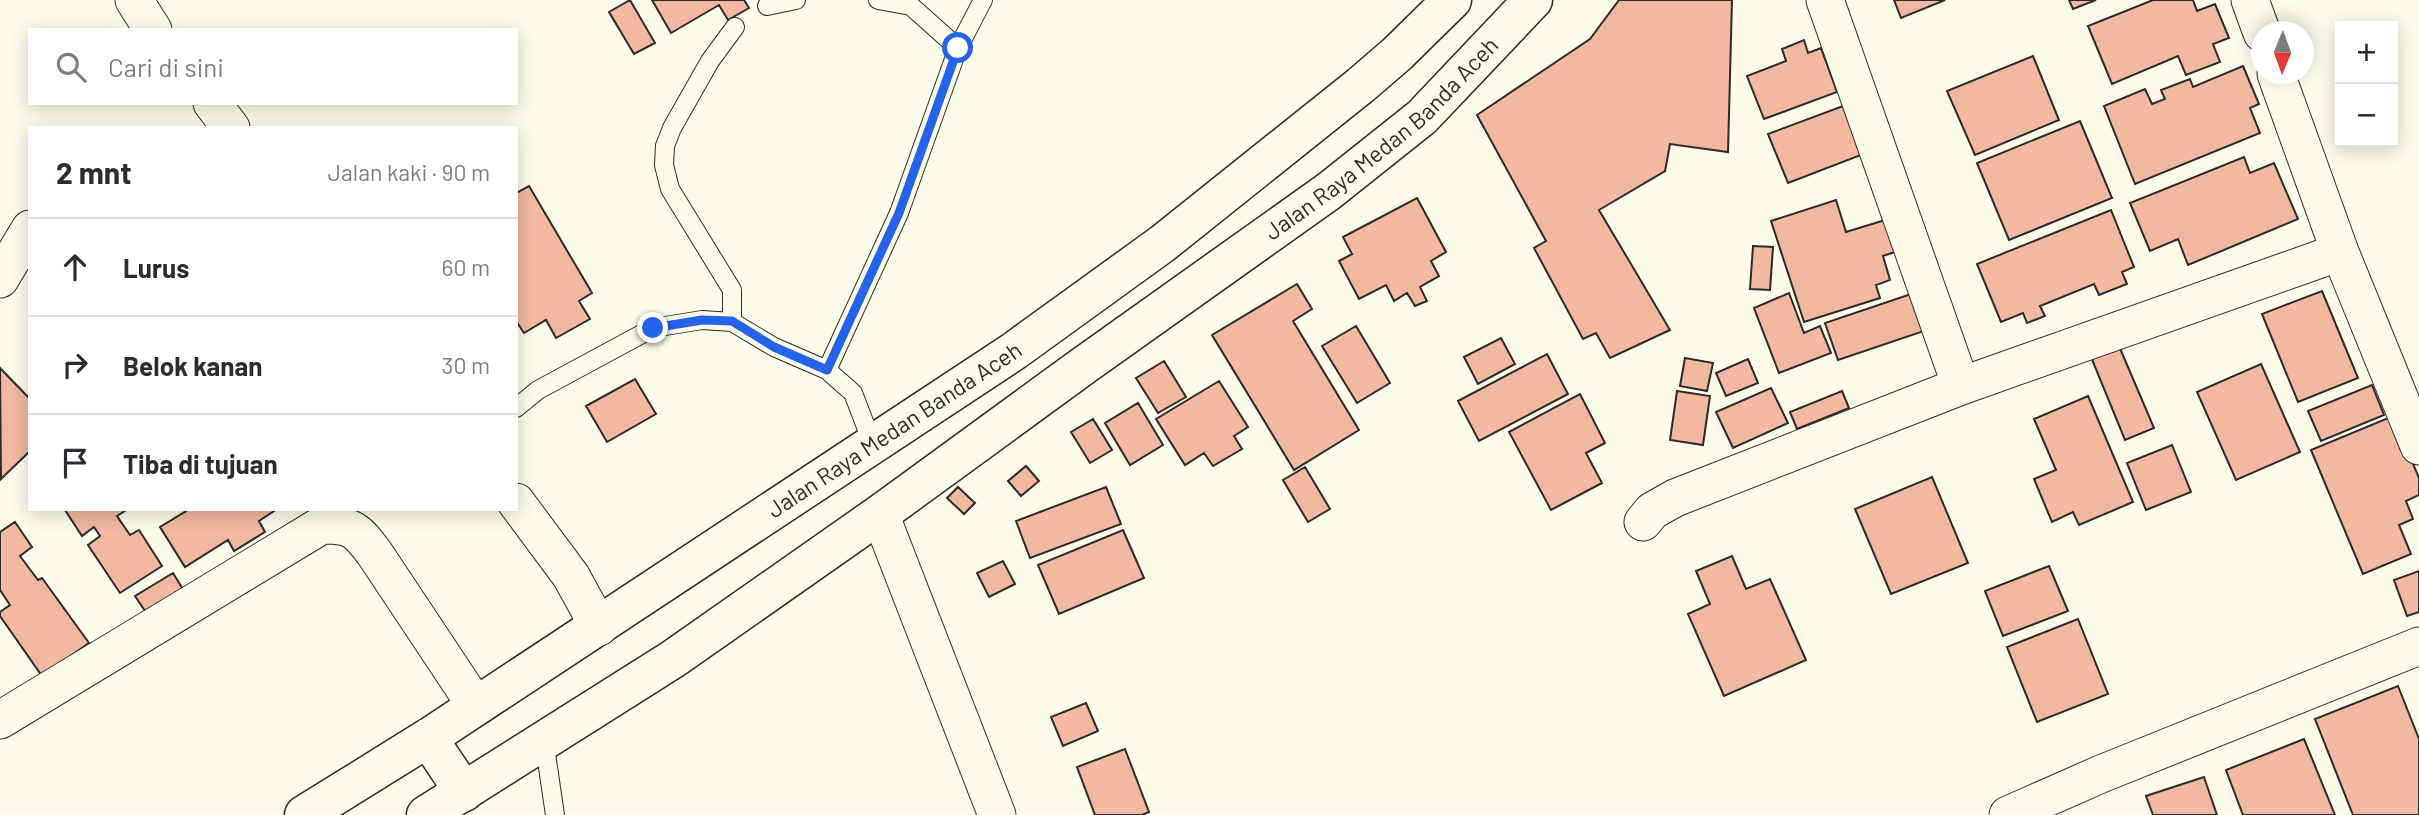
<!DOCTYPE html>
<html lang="id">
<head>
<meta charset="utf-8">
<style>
  :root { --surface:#fff; --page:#f2f2f3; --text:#2b2b33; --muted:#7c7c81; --line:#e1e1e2 }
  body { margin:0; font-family:Barlow,sans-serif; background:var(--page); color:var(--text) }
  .controls { position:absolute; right:21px; top:21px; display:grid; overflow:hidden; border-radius:0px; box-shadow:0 4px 18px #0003 }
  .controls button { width:63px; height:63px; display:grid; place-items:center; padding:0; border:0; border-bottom:2px solid var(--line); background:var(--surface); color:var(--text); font:35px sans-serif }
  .compass { position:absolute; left:2251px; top:21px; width:63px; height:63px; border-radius:50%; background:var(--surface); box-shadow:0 4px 18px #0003; rotate:181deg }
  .stop { position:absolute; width:21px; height:21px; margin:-16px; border:5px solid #2563eb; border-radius:50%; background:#fff }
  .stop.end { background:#2563eb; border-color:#fff; box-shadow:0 2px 7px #0008 }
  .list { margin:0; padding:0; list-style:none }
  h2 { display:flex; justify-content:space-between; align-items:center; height:91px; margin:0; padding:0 28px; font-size:30px }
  h2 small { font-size:23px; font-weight:400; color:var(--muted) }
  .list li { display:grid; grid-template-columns:46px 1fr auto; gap:21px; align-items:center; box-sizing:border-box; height:98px; padding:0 28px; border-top:2px solid var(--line) }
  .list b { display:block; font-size:26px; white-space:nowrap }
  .list em { font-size:23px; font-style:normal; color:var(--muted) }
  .icon { flex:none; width:38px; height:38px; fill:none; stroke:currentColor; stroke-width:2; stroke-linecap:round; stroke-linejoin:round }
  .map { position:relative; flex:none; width:2419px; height:815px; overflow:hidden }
  .search { position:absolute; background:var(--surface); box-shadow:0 4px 18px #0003; left:28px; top:28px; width:490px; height:77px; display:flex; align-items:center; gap:18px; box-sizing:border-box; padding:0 24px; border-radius:0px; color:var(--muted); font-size:26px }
  .panel { position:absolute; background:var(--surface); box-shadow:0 4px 18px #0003; left:28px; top:126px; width:490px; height:385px; border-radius:0px }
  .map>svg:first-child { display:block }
</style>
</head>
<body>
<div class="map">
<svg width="2419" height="815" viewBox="0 0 2419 815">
  <rect width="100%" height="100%" fill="#fdfbea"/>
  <path fill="#f2b8a0" stroke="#2b2b2b" stroke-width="2" d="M 630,0 L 655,43 L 634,54 L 609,12 Z
    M 652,0 L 744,0 L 749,8 L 728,20 L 719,5 L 671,33 Z
    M 1619,0 L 1732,0 L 1728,152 L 1670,144 L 1665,171 L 1599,210 L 1670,330 L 1610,358 L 1596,333 L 1583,339 L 1534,248 L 1546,241 L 1477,115 L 1590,39 Z
    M 1894,0 L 1945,0 L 1901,18 Z
    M 2069,0 L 2096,0 L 2073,9 Z
    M 2153,0 L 2193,0 L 2197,11 L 2215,4 L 2229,38 L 2213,44 L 2220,62 L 2186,75 L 2178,56 L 2112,84 L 2088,26 Z
    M 1804,40 L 1808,53 L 1821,48 L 1837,92 L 1764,119 L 1747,76 L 1786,61 L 1782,49 Z
    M 2033,56 L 2059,120 L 1975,155 L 1947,91 Z
    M 2243,66 L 2259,104 L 2250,108 L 2260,133 L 2135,184 L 2104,106 L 2145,89 L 2152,104 L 2165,99 L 2161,90 L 2190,79 L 2193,87 Z
    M 1843,106 L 1861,155 L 1788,183 L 1768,134 Z
    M 2080,121 L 2112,198 L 2009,240 L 1977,163 Z
    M 2244,157 L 2250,173 L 2274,163 L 2298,219 L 2188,265 L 2178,239 L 2150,251 L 2130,203 Z
    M 529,186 L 592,293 L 579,301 L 590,319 L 556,338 L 546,320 L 524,333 L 516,321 L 516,193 Z
    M 1417,198 L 1446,252 L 1431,261 L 1439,276 L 1420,287 L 1427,301 L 1415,306 L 1407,293 L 1394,301 L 1386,285 L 1359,299 L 1339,261 L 1352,254 L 1343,237 Z
    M 1836,200 L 1846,232 L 1885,220 L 1895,252 L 1883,256 L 1890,280 L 1876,285 L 1880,298 L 1804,322 L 1771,221 Z
    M 2111,210 L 2134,267 L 2122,272 L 2127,284 L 2099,295 L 2094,284 L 2040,306 L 2045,316 L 2027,323 L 2023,313 L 2001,322 L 1977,264 Z
    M 1753,246 L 1773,247 L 1770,290 L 1750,289 Z
    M 1297,284 L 1312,309 L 1293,321 L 1359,430 L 1294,470 L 1212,335 Z
    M 2322,291 L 2358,378 L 2298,402 L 2262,314 Z
    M 1917,292 L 1930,329 L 1838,360 L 1825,323 Z
    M 1789,293 L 1804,333 L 1820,326 L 1831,353 L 1779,373 L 1754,308 Z
    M 1356,326 L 1390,383 L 1357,403 L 1322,346 Z
    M 1501,338 L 1515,364 L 1478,384 L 1464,357 Z
    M 2119,346 L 2154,428 L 2125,440 L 2091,357 Z
    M 1547,354 L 1568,394 L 1479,441 L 1458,401 Z
    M 1685,358 L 1713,363 L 1707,391 L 1680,386 Z
    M 1748,359 L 1758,383 L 1726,396 L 1716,373 Z
    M 1164,361 L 1186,397 L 1158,413 L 1136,378 Z
    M 2261,364 L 2300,452 L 2236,480 L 2197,392 Z
    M 0,368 L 30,399 L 30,451 L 1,479 Z
    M 635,379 L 656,414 L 607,442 L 586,406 Z
    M 1219,381 L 1248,427 L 1234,436 L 1242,449 L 1213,466 L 1204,453 L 1185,465 L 1156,419 Z
    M 2372,385 L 2384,415 L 2321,441 L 2308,411 Z
    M 1771,388 L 1788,423 L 1733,448 L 1716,412 Z
    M 1677,391 L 1710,396 L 1703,445 L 1670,440 Z
    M 1842,391 L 1849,408 L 1797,429 L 1790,412 Z
    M 1580,394 L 1605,443 L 1586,453 L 1602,483 L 1551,510 L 1509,432 Z
    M 2088,396 L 2133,502 L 2079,525 L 2073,512 L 2052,522 L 2034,479 L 2056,470 L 2034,419 Z
    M 1138,403 L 1163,445 L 1130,465 L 1105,423 Z
    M 2393,416 L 2419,478 L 2419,495 L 2406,501 L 2413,519 L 2399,525 L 2411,554 L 2363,574 L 2311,450 Z
    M 1093,419 L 1112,450 L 1090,463 L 1071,432 Z
    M 2172,445 L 2191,492 L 2146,510 L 2127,463 Z
    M 1026,466 L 1039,481 L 1021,496 L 1008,481 Z
    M 1305,467 L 1330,509 L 1308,522 L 1283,480 Z
    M 1932,477 L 1968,563 L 1891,594 L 1855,509 Z
    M 958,487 L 975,503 L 964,514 L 947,498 Z
    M 1106,487 L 1121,524 L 1030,558 L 1016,521 Z
    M 128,509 L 117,516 L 130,535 L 139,530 L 162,566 L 120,593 L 88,545 L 100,536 L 94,527 L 82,536 L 65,510 Z
    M 184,509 L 277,509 L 259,521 L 265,532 L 234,551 L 228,540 L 185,567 L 160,527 L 186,511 Z
    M 15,522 L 32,547 L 20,556 L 38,580 L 42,578 L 89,643 L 42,676 L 0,616 L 0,612 L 10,605 L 0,590 L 0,532 Z
    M 1123,530 L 1144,578 L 1059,614 L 1038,565 Z
    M 1732,556 L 1746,589 L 1770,579 L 1806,660 L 1724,696 L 1688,614 L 1710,604 L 1696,571 Z
    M 1003,561 L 1015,584 L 989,597 L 977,573 Z
    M 2049,566 L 2068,611 L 2003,636 L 1985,591 Z
    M 2419,571 L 2419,612 L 2407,616 L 2394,580 Z
    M 173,573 L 184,591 L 147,614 L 135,596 Z
    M 2078,619 L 2108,694 L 2037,722 L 2007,647 Z
    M 2398,686 L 2419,739 L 2419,815 L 2353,815 L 2315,719 Z
    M 1086,703 L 1098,731 L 1063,746 L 1051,717 Z
    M 2304,739 L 2335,815 L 2243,815 L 2226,770 Z
    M 1125,749 L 1149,812 L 1142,815 L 1095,815 L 1077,767 Z
    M 2204,777 L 2217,815 L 2153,815 L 2146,796 Z"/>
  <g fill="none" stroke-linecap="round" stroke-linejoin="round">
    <g stroke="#2b2b2b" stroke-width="20">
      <path id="service" d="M 878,0 L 911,6 L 958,48
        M 767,6 L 796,0
        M 732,322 L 732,290 L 670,189 L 664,165 L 665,146 L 672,128 L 710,61 L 735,27
        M 516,408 L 538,390 L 653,328 L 702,320 L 732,322 L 774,347 L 827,370
        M 873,445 L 853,393 L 827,370 L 899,213 L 958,48 L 983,0
        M 544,740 L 555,815"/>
    </g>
    <g stroke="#2b2b2b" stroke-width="39">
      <path id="minor" d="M 134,0 L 153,30
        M 2250,0 L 2262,33
        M 2276,74 L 2340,252 L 2419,446
        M 212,103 L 231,128
        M 0,279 L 30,229
        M 1961,386 L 2340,252
        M 516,502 L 571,576 L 599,627
        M 880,514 L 997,815
        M 1643,522 L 1652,511 L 1675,498 L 1961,386 L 1825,0
        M 0,720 L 322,525 C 352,524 358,531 375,554 L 476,706
        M 2008,815 L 2101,774 L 2419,646"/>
    </g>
    <g stroke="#2b2b2b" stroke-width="41">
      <g id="trunk">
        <path d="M 428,738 L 464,792"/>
        <path id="s1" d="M 304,815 L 428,738 L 1014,351 L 1162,244 L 1361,85 L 1397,54 L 1452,0"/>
        <path id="s2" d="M 426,815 L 673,659 L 880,514 L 1083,366 L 1329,191 L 1422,117 L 1533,0"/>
      </g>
    </g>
    <use href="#service" stroke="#fdfbea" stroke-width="18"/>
    <use href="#minor" stroke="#fdfbea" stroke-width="37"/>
    <use href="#trunk" stroke="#fdfbea" stroke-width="38"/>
  </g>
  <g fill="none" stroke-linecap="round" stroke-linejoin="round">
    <path stroke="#2563eb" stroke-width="9" d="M 653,328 L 702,320 L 732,321 L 774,347 L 827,370 L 899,213 L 958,48"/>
  </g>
  <g text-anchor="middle" stroke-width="5" stroke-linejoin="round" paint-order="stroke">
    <g font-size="23" fill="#2b2b2b" stroke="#fdfbea">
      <text dy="8" stroke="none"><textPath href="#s2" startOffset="1172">Jalan Raya Medan Banda Aceh</textPath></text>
      <text dy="8" stroke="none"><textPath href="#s1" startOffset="705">Jalan Raya Medan Banda Aceh</textPath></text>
    </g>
  </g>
</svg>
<div class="controls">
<button>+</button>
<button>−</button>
</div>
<svg class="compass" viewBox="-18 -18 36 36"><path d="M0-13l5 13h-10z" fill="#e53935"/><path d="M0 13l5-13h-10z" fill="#7c7c81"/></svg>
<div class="stop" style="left:958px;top:48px"></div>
<div class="stop end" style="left:653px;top:328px"></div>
<div class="search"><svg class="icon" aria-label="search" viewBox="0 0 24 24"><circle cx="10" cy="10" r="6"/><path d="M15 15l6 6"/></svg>Cari di sini</div>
<section class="panel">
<h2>2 mnt<small>Jalan kaki · 90 m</small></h2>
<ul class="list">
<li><svg class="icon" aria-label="ahead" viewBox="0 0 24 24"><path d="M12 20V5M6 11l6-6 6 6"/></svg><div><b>Lurus</b></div><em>60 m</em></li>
<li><svg class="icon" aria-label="right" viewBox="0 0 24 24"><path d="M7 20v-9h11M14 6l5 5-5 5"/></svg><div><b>Belok kanan</b></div><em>30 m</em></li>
<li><svg class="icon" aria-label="arrive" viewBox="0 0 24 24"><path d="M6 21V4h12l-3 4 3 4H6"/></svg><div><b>Tiba di tujuan</b></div></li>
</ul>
</section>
</div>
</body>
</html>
